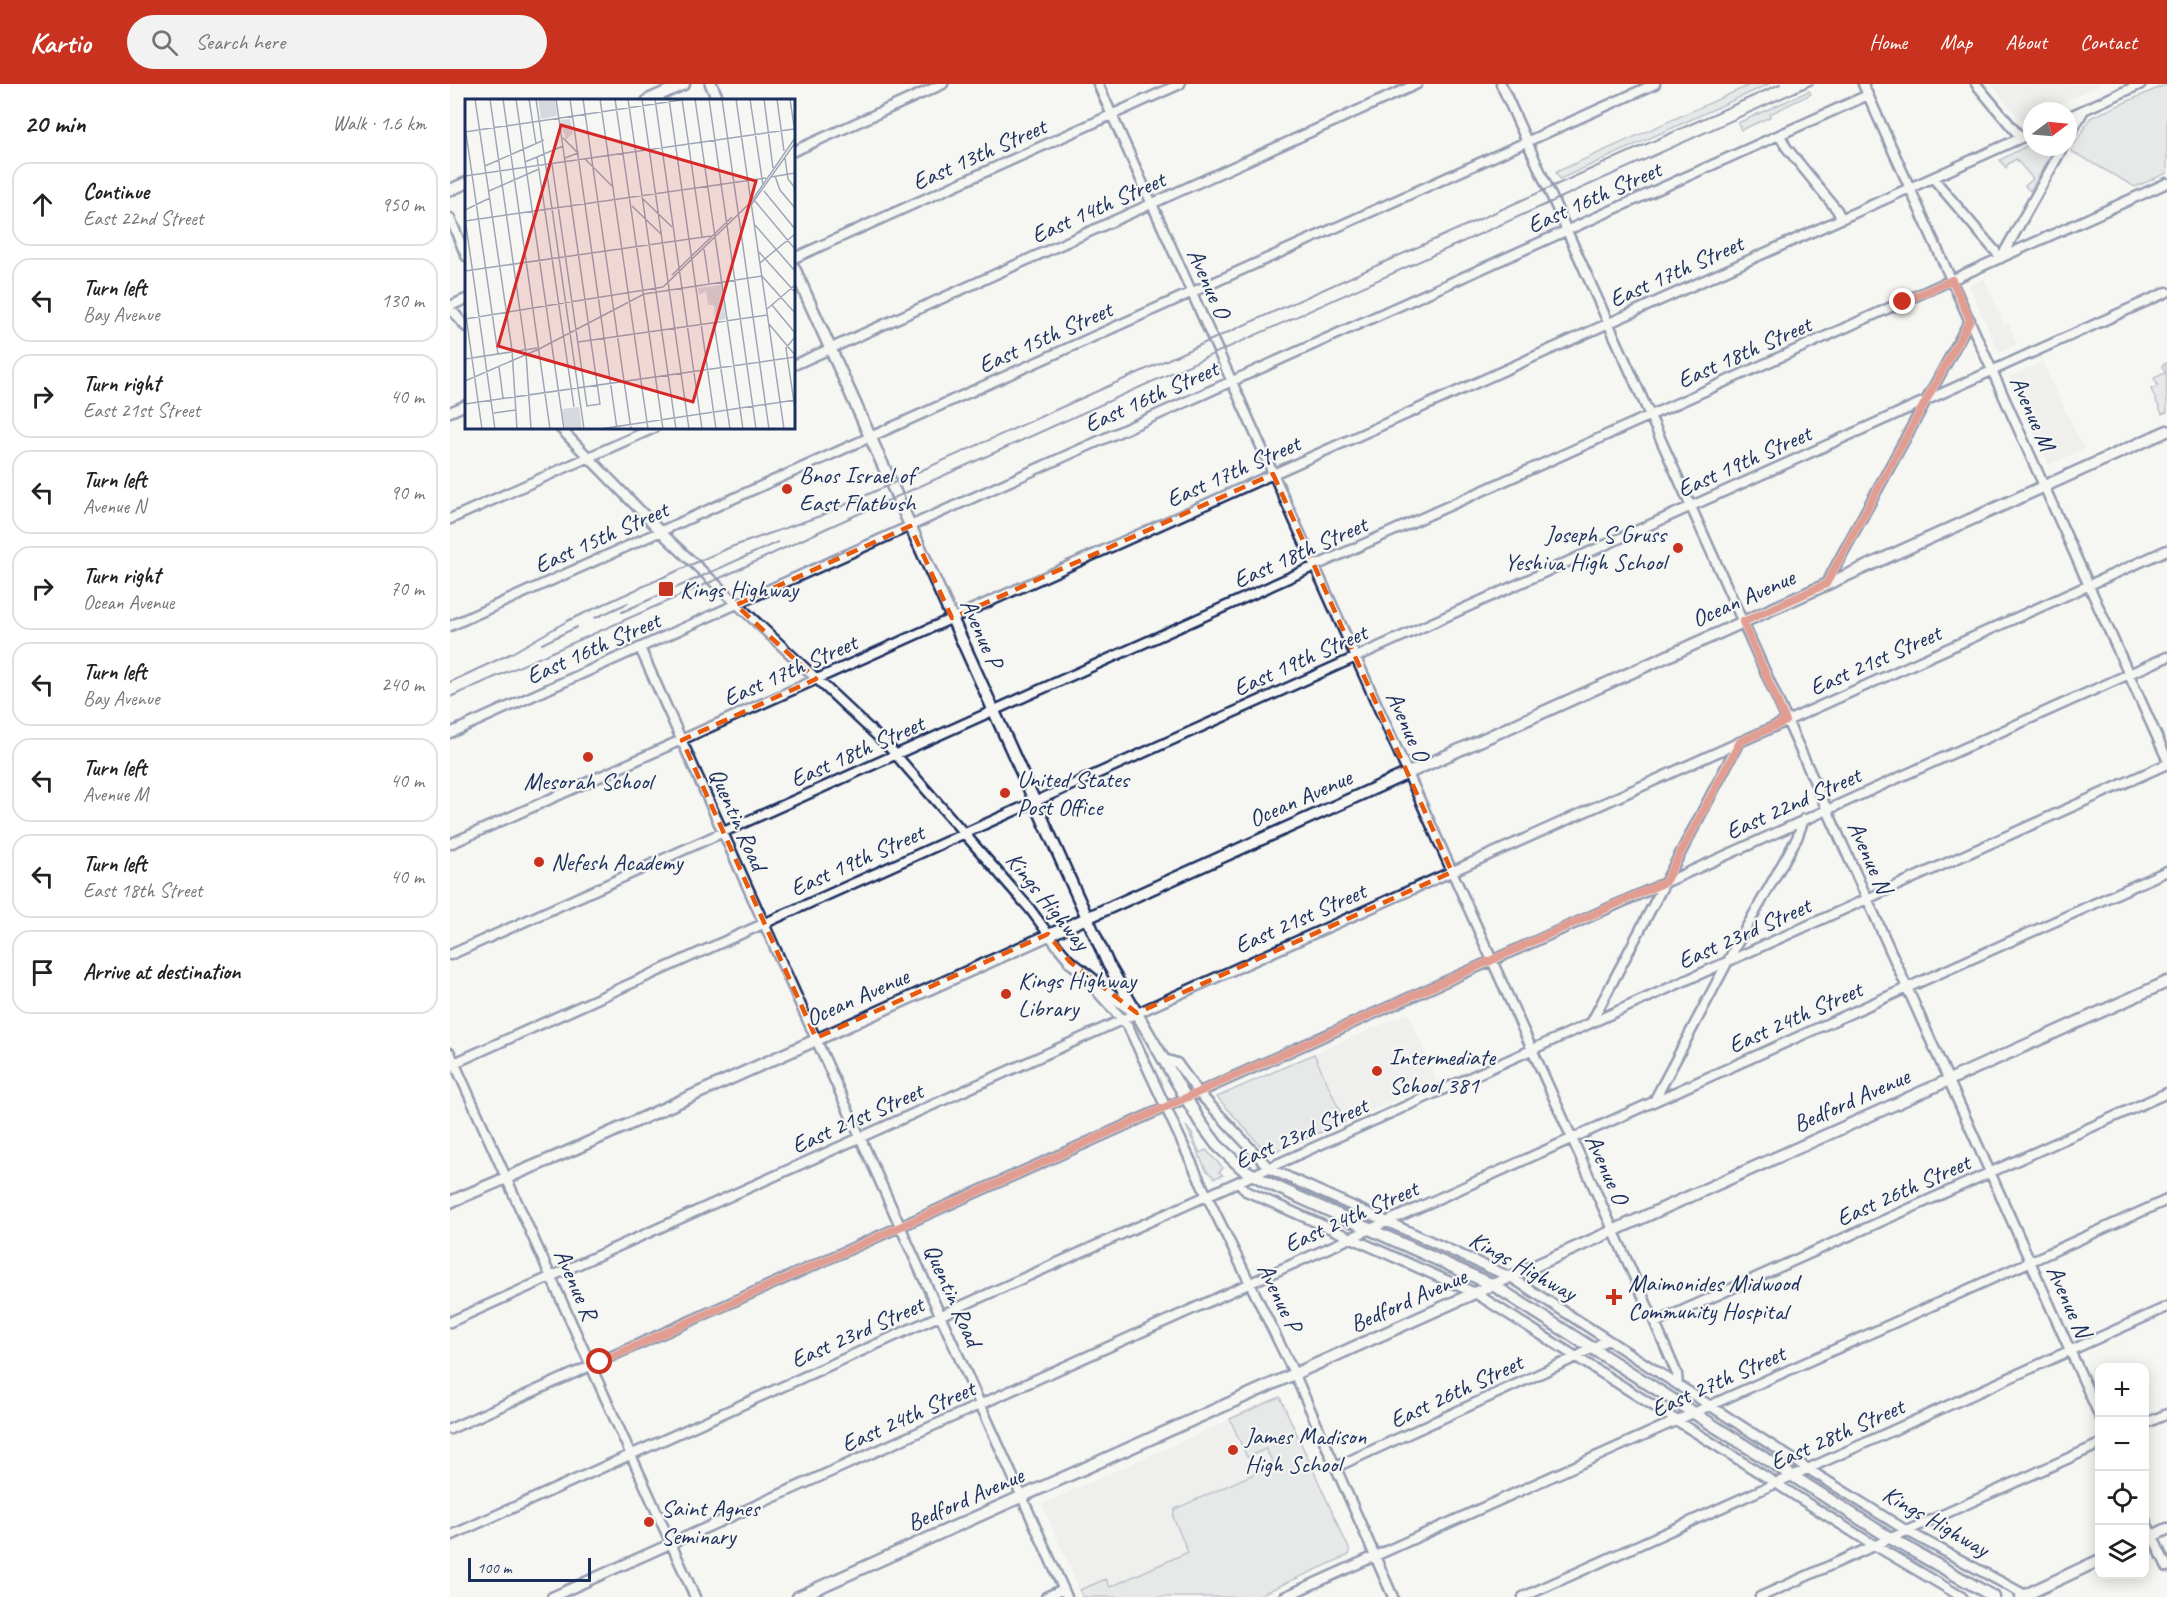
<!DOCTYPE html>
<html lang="en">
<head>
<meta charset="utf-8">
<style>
  :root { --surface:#fff; --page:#f2f2f2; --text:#202124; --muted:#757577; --line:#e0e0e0; --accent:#c8321e }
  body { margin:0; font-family:Caveat,sans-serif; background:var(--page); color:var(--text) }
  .controls { position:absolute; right:18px; bottom:18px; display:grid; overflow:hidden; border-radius:12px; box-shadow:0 3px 15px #0003 }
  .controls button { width:54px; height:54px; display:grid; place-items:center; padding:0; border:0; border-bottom:2px solid var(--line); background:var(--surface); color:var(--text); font:30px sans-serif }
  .compass { position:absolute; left:1573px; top:18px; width:54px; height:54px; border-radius:50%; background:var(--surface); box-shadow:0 3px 15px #0003; rotate:74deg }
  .scale { position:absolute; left:18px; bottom:15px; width:123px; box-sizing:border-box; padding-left:6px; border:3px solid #1b2f5e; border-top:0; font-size:16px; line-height:21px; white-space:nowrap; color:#1b2f5e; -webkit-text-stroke:4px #f6f6f2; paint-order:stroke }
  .stop { position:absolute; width:18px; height:18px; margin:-14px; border:4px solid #c8321e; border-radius:50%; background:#fff }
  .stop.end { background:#c8321e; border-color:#fff; box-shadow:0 2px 6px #0008 }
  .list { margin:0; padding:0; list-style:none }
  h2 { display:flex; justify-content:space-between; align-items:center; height:78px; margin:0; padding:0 24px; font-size:26px }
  h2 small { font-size:20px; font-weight:400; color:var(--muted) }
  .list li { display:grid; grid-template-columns:39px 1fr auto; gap:18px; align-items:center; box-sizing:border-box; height:84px; margin:0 12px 12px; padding:0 12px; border:2px solid var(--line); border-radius:18px }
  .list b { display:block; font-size:22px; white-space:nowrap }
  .list p { margin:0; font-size:20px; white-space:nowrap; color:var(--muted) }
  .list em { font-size:20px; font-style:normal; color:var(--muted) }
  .icon { flex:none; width:33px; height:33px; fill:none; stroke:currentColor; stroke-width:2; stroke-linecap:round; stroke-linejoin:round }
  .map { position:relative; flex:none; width:1717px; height:1513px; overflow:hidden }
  header { display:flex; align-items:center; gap:36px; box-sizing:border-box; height:84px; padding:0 30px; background:var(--accent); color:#fff }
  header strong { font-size:28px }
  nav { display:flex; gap:33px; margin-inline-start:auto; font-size:21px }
  .search { width:420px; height:54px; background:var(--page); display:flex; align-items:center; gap:15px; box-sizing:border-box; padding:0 21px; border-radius:33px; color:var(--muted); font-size:22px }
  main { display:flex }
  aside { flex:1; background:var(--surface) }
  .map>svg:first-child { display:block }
</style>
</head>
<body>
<header>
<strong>Kartio</strong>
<div class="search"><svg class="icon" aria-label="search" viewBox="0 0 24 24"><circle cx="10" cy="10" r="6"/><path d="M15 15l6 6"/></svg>Search here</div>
<nav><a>Home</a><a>Map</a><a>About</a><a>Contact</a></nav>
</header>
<main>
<aside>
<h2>20 min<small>Walk · 1.6 km</small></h2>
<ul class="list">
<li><svg class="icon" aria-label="ahead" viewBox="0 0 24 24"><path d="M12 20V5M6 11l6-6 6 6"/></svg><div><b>Continue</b><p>East 22nd Street</p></div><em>950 m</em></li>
<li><svg class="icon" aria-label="left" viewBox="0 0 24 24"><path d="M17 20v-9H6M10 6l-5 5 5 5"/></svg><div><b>Turn left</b><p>Bay Avenue</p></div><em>130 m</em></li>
<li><svg class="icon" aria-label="right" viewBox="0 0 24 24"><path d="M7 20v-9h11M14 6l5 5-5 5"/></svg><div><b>Turn right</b><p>East 21st Street</p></div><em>40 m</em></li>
<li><svg class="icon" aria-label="left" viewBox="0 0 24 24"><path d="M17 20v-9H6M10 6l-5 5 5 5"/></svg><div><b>Turn left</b><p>Avenue N</p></div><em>90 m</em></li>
<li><svg class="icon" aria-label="right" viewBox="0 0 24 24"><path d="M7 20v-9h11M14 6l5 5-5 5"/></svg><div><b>Turn right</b><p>Ocean Avenue</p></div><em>70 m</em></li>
<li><svg class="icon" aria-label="left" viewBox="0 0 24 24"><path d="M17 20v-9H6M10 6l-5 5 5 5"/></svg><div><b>Turn left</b><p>Bay Avenue</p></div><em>240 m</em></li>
<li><svg class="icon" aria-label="left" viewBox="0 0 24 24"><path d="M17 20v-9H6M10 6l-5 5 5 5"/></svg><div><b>Turn left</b><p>Avenue M</p></div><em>40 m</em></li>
<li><svg class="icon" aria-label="left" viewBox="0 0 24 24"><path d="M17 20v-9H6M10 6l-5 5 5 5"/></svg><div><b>Turn left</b><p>East 18th Street</p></div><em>40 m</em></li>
<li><svg class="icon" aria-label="arrive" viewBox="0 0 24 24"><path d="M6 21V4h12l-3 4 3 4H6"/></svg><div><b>Arrive at destination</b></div></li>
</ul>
</aside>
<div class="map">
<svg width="1717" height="1513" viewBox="0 0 1717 1513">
  <rect width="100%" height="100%" fill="#f6f6f2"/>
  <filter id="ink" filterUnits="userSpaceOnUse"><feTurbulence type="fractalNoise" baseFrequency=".0167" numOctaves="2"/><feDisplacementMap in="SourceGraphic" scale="12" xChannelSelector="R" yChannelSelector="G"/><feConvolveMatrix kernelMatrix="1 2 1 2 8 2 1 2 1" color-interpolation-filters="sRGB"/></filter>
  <g filter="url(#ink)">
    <path fill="#e6e7e7" d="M 1541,0 L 1652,0 L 1592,27 L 1582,27 L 1582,32 L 1571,37 Z
      M 1534,194 L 1554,241 L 1559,240 L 1567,260 L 1549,269 L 1519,201 Z
      M 1592,278 L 1634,365 L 1599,381 L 1559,293 Z
      M 958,929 L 987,997 L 895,1038 L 864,970 Z
      M 830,1313 L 901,1470 L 805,1513 L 633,1513 L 592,1420 Z"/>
    <path fill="#d6d9dd" stroke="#78849e" stroke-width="1.5" d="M 1302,0 L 1319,0 L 1110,95 L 1106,88 Z
      M 1717,0 L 1717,89 L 1685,103 L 1621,67 L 1640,34 Z
      M 1359,7 L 1361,10 L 1320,30 L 1320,33 L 1291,46 L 1288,39 Z
      M 1582,59 L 1582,63 L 1605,63 L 1580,107 L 1575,102 L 1583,95 L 1566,75 L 1558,80 L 1556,84 L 1550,76 Z
      M 1716,279 L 1717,328 L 1712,330 L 1701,305 L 1708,302 L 1704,294 L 1715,289 L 1712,281 Z
      M 864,970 L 895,1038 L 818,1070 L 767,1013 Z
      M 736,1042 L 743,1051 L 742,1052 L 750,1069 L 756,1066 L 773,1084 L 769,1088 L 773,1091 L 765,1094 L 756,1086 Z
      M 830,1313 L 900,1467 L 899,1471 L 805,1513 L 633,1513 L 630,1506 L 656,1495 L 660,1503 L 738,1468 L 723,1433 L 725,1425 L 824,1381 L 816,1365 L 797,1373 L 780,1335 Z"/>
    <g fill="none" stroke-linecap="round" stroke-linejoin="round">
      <g stroke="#1b2f5e" stroke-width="13">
        <path id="minor" d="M 648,0 L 1205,1239 L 1227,1290 L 1228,1301
          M 1051,0 L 1650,1333
          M 1413,0 L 1717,675
          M 1526,0 L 1571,54
          M 1618,33 L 1691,0
          M 1330,51 L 1336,63 L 1387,126 L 1391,134
          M 1618,54 L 1634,26
          M 344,67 L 493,0
          M 1483,94 L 1551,174 L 1613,63
          M 0,134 L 16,172
          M 344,174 L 730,0
          M 0,222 L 16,215
          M 0,224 L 16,243
          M 344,281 L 967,0
          M 0,328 L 16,321
          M 110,344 L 217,454 L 439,663 L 580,825 L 608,863 L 625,883
          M 0,435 L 204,344
          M 1376,500 L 1520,236
          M 0,542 L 1205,0
          M 190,564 L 617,1513
          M 0,649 L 1418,11
          M 0,760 L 1582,49
          M 0,871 L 1717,99
          M 635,894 L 678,942 L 757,1112 L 845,1291 L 943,1513
          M 1141,939 L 1289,658
          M 0,969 L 245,1513
          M 714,975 L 727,979 L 748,1008 L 820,1085 L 1062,1194 L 1366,1390 L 1457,1447 L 1579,1513
          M 0,981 L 1717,208
          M 1204,1017 L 1287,860 L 1347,754 L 1354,735
          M 789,1098 L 796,1107 L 1025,1209 L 1414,1455 L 1512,1513
          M 0,1238 L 1717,466
          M 1205,1239 L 1717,1009
          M 1694,1340 L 1717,1330
          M 0,1345 L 1717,573
          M 886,1383 L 1126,1273 L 1157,1256
          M 1694,1434 L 1717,1483
          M 0,1452 L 1717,680
          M 102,1513 L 1717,787
          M 596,1513 L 613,1505
          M 834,1513 L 1717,1116
          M 1073,1513 L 1717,1223
          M 1310,1513 L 1650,1360"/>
      </g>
      <g stroke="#1b2f5e" stroke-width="15">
        <path id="major" d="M 261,0 L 268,16
          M 198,16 L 234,0
          M 0,106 L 16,99
          M 344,184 L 658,880 L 750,1038 L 767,1061 L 793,1085 L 820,1100 L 1043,1201 L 1440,1454 L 1544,1513
          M 620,878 C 643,893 661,914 684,927
          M 0,1118 L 122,1066 L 1717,347
          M 1694,1456 L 1717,1445
          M 348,1513 L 1717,898
          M 1571,1513 L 1650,1476"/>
      </g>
      <use href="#minor" stroke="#f6f6f2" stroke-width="8"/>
      <use href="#major" stroke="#f6f6f2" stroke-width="10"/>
      <path stroke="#1b2f5e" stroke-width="2" d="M 172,528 L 328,458
        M 145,534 L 178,519
        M 92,560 L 127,543
        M 0,598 L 62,569 L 119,536 L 227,487 L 281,463 L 370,432 L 1330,0
        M 0,613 L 279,490 L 375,445 L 1363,0"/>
    </g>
  </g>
  <g fill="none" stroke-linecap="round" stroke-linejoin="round" filter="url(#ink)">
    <path stroke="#c8321e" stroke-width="8" d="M 150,1278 L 1215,798 L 1290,658 L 1336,637 L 1293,538 L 1376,500 L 1520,236 L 1502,196 L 1453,218"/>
  </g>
  <path d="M0 0H1717V1513H0ZM 823,390 L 1002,788 L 687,929 L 620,878 L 598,850 L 366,954 L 232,656 L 366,595 L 286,521 L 460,442 L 502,534 Z" fill="#f6f6f2" fill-opacity=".55" fill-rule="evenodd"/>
  <path fill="none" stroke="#e8590c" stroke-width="4.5" stroke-dasharray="12 8" stroke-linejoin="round" d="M 823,390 L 1002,788 L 687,929 L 620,878 L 598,850 L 366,954 L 232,656 L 366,595 L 286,521 L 460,442 L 502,534 Z"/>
  <g fill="#c8321e" stroke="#f6f6f2" stroke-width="2">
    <circle cx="337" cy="405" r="6"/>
    <circle cx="1228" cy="464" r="6"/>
    <rect x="208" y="497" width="16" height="16" rx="3"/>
    <circle cx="138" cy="673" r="6"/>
    <circle cx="555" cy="709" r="6"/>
    <circle cx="89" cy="778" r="6"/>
    <circle cx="556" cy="910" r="6"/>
    <circle cx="927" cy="987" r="6"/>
    <path d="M1161 1204h6v6h6v6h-6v6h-6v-6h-6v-6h6z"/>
    <circle cx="783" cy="1366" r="6"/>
    <circle cx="199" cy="1438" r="6"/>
  </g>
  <g text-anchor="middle" stroke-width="4.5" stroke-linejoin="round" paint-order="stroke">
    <g font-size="24" fill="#1b2f5e" stroke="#f6f6f2">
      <text transform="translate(529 70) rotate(-24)" y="8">East 13th Street</text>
      <text transform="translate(1144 113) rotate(-24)" y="8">East 16th Street</text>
      <text transform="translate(648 123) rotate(-24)" y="8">East 14th Street</text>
      <text transform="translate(1226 187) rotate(-24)" y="8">East 17th Street</text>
      <text transform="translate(759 199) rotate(66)" y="8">Avenue O</text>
      <text transform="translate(595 253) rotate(-24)" y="8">East 15th Street</text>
      <text transform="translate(1294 268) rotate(-24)" y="8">East 18th Street</text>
      <text transform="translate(701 312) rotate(-24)" y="8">East 16th Street</text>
      <text transform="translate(1583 329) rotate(66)" y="8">Avenue M</text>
      <text transform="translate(1294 377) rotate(-24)" y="8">East 19th Street</text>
      <text transform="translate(783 387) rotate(-24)" y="8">East 17th Street</text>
      <text transform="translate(151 453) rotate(-24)" y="8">East 15th Street</text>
      <text transform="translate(850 468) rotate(-24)" y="8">East 18th Street</text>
      <text transform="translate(1293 514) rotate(-24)" y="8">Ocean Avenue</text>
      <text transform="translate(532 549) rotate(66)" y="8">Avenue P</text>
      <text transform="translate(143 564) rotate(-24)" y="8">East 16th Street</text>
      <text transform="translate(850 576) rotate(-24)" y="8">East 19th Street</text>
      <text transform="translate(1425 576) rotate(-24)" y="8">East 21st Street</text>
      <text transform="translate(340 586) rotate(-24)" y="8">East 17th Street</text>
      <text transform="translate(958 642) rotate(66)" y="8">Avenue O</text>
      <text transform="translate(407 667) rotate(-24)" y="8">East 18th Street</text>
      <text transform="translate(850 714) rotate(-24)" y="8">Ocean Avenue</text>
      <text transform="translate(1343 719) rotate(-24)" y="8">East 22nd Street</text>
      <text transform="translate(288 735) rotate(66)" y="8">Quentin Road</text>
      <text transform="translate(1420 773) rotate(66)" y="8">Avenue N</text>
      <text transform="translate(407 776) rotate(-24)" y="8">East 19th Street</text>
      <text transform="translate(598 817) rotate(51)" y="8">Kings Highway</text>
      <text transform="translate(850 834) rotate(-24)" y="8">East 21st Street</text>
      <text transform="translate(1294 849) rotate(-24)" y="8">East 23rd Street</text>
      <text transform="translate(407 913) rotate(-24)" y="8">Ocean Avenue</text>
      <text transform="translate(1345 933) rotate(-24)" y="8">East 24th Street</text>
      <text transform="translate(1401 1016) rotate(-24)" y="8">Bedford Avenue</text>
      <text transform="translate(407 1034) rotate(-24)" y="8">East 21st Street</text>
      <text transform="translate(851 1049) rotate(-24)" y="8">East 23rd Street</text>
      <text transform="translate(1157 1085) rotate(66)" y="8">Avenue O</text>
      <text transform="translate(1453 1106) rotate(-24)" y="8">East 26th Street</text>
      <text transform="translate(901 1132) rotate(-24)" y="8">East 24th Street</text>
      <text transform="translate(1073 1182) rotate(29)" y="8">Kings Highway</text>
      <text transform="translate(126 1200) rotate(66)" y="8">Avenue R</text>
      <text transform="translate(503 1211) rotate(66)" y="8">Quentin Road</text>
      <text transform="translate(830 1213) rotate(64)" y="8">Avenue P</text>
      <text transform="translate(958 1216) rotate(-24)" y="8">Bedford Avenue</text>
      <text transform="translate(1619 1217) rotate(66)" y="8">Avenue N</text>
      <text transform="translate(407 1248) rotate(-24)" y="8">East 23rd Street</text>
      <text transform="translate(1268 1297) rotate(-24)" y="8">East 27th Street</text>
      <text transform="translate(1006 1307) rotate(-25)" y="8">East 26th Street</text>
      <text transform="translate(458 1332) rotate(-24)" y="8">East 24th Street</text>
      <text transform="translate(1387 1350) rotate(-24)" y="8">East 28th Street</text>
      <text transform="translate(515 1415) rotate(-24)" y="8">Bedford Avenue</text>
      <text transform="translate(1486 1437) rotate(30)" y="8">Kings Highway</text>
    </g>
    <g font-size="24" fill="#1b2f5e" stroke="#f6f6f2" text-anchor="start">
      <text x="349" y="399">Bnos Israel of<tspan x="349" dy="28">East Flatbush</tspan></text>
      <text x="1216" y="458" text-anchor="end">Joseph S Gruss<tspan x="1216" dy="28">Yeshiva High School</tspan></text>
      <text x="230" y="513">Kings Highway</text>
      <text x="567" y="703">United States<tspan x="567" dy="28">Post Office</tspan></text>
      <text x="138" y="705" text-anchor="middle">Mesorah School</text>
      <text x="101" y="786">Nefesh Academy</text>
      <text x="568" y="904">Kings Highway<tspan x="568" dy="28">Library</tspan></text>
      <text x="939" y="981">Intermediate<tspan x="939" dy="28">School 381</tspan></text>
      <text x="1178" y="1207">Maimonides Midwood<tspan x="1178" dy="28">Community Hospital</tspan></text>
      <text x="795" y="1360">James Madison<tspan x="795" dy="28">High School</tspan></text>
      <text x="211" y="1432">Saint Agnes<tspan x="211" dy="28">Seminary</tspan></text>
    </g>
  </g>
  <g transform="translate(15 15)">
    <rect width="330" height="330" fill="#f6f6f2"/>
    <path d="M 73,0 L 90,0 L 92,17 L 76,20 ZM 105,20 L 108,34 L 101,41 L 95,21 ZM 256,186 L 261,220 L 250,222 L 249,206 L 243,206 L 241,192 L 234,196 L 233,189 ZM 114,308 L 117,330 L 100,330 L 97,310 Z" fill="#d6d9dd"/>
    <path fill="none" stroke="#9ea6b7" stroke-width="1.5" d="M 10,0 L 47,251 L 52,330M 25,0 L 61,254 L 66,330M 38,0 L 85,330M 51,0 L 99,330M 64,0 L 71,45M 71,0 L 119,330M 105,0 L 152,330M 118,0 L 166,330M 135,0 L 183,330M 150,0 L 198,330M 163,0 L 211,330M 177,0 L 224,330M 190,0 L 237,330M 204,0 L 251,330M 217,0 L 237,138M 230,0 L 278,330M 244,0 L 291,330M 257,0 L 304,330M 271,0 L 319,330M 285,0 L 298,86M 299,0 L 308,69M 312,0 L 319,52M 325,0 L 330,34M 0,27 L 33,255M 0,33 L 223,0M 98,39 L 113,54 L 100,59M 72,58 L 109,308M 320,59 L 323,80 L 330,89M 120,60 L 147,87M 60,63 L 98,47M 87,65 L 122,307 L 135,305 L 91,0M 20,67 L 79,41M 0,77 L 329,30M 310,77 L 315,91 L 330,109M 306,78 L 330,74M 24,92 L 74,70M 299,92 L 330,130M 178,100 L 207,128M 290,102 L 330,150M 286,106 L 330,44M 167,107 L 196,135M 0,111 L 25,99M 0,119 L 30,330M 0,122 L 301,79M 290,126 L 330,172M 239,150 L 244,184M 294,153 L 330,193M 295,164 L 330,135M 0,172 L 246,137M 207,176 L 267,118M 307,206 L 330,234M 0,210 L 17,330M 302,210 L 330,186M 0,220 L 198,188 L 286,103 L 330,39M 249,224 L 265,330M 304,225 L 330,256M 330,238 L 321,249 L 330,310M 113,243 L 303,216M 0,260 L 72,249M 34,268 L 38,299M 0,282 L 74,250 L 179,195 L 297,177 L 330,214M 0,305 L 330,258M 29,314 L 51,311M 135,330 L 330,301"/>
    <path fill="#d62828" fill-opacity="0.15" stroke="#d62828" stroke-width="3" d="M 96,26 L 291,82 L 228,303 L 33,247 Z"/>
    <rect width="330" height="330" fill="none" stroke="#1b2f5e" stroke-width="3"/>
  </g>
</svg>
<div class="controls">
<button>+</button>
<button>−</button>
<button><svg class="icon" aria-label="locate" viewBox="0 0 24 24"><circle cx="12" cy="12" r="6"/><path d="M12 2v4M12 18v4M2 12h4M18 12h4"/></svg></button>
<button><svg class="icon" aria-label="layers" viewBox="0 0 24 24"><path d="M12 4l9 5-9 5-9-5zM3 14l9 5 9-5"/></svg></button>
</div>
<svg class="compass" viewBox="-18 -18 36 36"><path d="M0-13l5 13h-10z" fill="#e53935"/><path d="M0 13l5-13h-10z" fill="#757577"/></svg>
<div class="scale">100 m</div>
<div class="stop" style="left:150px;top:1278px"></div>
<div class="stop end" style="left:1453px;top:218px"></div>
</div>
</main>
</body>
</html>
